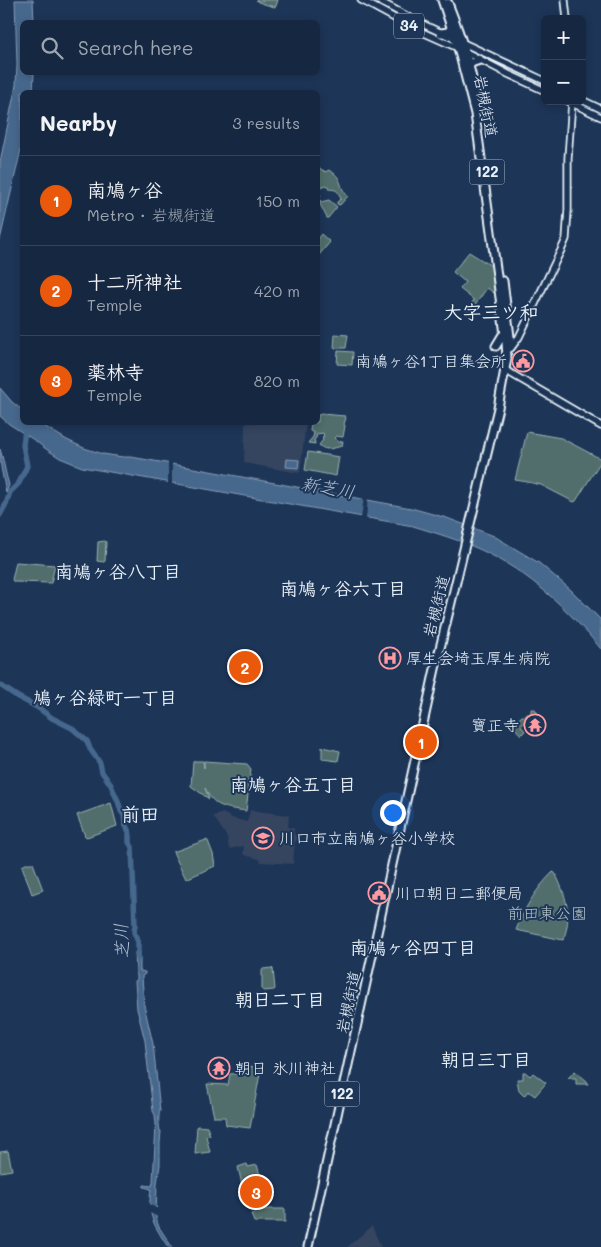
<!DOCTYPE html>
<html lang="en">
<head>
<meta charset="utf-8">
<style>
  :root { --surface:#162841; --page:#1f3048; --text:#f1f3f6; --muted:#9ea6b1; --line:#35445a; --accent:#ea580c }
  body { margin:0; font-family:Mali,"Klee One",sans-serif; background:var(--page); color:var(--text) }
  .controls { position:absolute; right:15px; top:15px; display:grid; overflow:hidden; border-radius:8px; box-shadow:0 2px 8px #0003 }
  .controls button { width:45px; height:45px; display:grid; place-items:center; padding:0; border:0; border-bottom:1px solid var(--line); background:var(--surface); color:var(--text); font:25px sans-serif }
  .you { position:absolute; left:392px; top:812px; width:18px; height:18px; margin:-12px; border:4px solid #fff; border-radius:50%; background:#1a73e8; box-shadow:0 0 0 8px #1a73e833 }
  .badge { display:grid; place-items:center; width:32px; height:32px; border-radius:50%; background:var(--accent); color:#fff; font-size:16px; font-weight:700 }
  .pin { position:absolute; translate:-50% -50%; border:2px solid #fff; box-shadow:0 1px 5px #0006 }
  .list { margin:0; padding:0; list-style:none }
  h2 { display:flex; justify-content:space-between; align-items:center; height:65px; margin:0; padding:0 20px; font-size:21px }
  h2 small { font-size:16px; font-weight:400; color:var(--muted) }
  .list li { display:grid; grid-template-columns:32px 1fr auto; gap:15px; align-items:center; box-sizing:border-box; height:90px; padding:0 20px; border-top:1px solid var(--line) }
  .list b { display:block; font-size:19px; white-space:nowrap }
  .list p { margin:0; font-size:16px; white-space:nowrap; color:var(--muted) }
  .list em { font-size:16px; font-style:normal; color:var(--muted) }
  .icon { flex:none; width:28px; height:28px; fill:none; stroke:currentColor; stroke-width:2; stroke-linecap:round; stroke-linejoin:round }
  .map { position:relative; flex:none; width:601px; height:1247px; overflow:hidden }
  .search { position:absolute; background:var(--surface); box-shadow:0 2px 8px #0003; left:20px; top:20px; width:300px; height:55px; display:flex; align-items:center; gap:12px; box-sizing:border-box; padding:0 18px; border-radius:8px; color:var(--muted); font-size:19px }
  .panel { position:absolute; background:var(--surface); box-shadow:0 2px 8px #0003; left:20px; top:90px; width:300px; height:335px; border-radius:8px }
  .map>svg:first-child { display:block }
</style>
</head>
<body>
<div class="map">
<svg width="601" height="1247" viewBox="0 0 601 1247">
  <rect width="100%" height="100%" fill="#1d3557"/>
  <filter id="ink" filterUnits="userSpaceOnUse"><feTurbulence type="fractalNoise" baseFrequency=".02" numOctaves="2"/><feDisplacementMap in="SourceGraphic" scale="10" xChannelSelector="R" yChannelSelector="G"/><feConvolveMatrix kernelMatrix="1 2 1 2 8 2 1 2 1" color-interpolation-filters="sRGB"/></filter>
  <g filter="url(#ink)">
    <path fill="#354460" d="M 245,423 L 306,423 L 300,472 L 299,473 L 244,463 Z
      M 250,810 L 288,815 L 289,816 L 288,827 L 294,828 L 294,834 L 300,835 L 299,841 L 295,841 L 293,864 L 261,862 L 259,859 L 244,855 L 243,853 L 244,846 L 229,849 L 227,837 L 213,816 L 223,813 L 232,818 L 247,822 Z
      M 372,1226 L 381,1247 L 347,1247 Z"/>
    <path fill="#516e6c" stroke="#9cb0b2" d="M 256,0 L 278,0 L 276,6 L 274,7 L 258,2 Z
      M 319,168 L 326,172 L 328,170 C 344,176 338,188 348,196 L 340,205 L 337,204 L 337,202 L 341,199 C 337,189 337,190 328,189 L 329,187 L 326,185 L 319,189 L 318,192 L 321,196 L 319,198 L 321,202 L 329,200 L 337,207 L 328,218 L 327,218 L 318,200 L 318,169 Z
      M 321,234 L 330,242 L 319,255 L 318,254 L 318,238 Z
      M 469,252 L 493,267 L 497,295 L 487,288 L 468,315 L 465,312 L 474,300 L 460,289 L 465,282 L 453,272 Z
      M 335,334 L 348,335 L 346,348 L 334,348 Z
      M 338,351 L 353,352 L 352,365 L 337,364 Z
      M 322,414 L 345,416 L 346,418 L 344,424 L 345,426 L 343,437 L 342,437 L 336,436 L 334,438 L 339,442 L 341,441 L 343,441 L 342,446 C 333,448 326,452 319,445 L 323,440 L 322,437 L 324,436 L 323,433 L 317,434 L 316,438 L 314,440 L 315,443 L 315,444 L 308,443 L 313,437 L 314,433 L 310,431 L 311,424 L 312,423 L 318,422 L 318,415 Z
      M 527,432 L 561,438 L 601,459 L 601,461 L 576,501 L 574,502 L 541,485 L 528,482 L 515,480 Z
      M 308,452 L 339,457 L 336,476 L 305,470 Z
      M 105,541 L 106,542 L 105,561 L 104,562 L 97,561 L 98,542 Z
      M 16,562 L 55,565 L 51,583 L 14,582 L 12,580 Z
      M 531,709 L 535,709 L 537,712 L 538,718 L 531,718 L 531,720 L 527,720 L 521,726 L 525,731 L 521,735 L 513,726 L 514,723 L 522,716 L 526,716 L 526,714 L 531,714 Z
      M 322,747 L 340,751 L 338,761 L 322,759 Z
      M 194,761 L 203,761 L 204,768 L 204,761 L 247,764 L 251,769 L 246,811 C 226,808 214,808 205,788 L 209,799 L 191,786 L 193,762 Z
      M 111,803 L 117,826 L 87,837 L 85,836 L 77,815 Z
      M 206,840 L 208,841 L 213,854 L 215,866 L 186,879 L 173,852 Z
      M 28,863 L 33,863 L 43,890 L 32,894 L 22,866 Z
      M 553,872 L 555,873 C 566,895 573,916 563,940 L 516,930 C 525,907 536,889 553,872 Z
      M 272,968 L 273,969 L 275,989 L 274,990 L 264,991 L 262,990 L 262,971 L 263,969 Z
      M 248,1066 L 261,1068 L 250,1128 L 226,1125 L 225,1117 L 214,1117 L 207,1084 L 228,1085 L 230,1074 L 247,1073 Z
      M 575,1071 L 587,1081 L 588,1084 L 576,1084 L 576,1078 L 568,1078 Z
      M 523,1072 L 525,1072 L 530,1076 L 533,1073 L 546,1083 L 535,1096 L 528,1091 L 524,1096 L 519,1091 L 517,1079 L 523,1079 Z
      M 197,1126 L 207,1127 L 210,1135 L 206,1136 L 210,1152 L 195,1154 Z
      M 8,1151 L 12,1170 L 0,1172 L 0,1152 Z
      M 247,1164 L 248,1167 L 257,1165 L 262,1182 L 256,1183 L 256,1185 L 243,1189 L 238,1167 Z
      M 268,1209 L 285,1209 L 285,1222 L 254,1222 L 251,1214 Z"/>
    <path fill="#47678d" stroke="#879eb8" d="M 15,0 L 33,0 L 34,22 L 22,22 L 22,72 L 34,73 L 33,92 L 22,92 L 22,145 L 0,240 L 0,162 L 16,85 L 17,65 Z
      M 0,388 L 12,402 L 22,410 L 22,422 L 39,423 L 67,440 L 84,448 L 103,454 L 123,457 L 131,457 L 166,463 L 411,508 L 447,518 L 494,536 L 539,563 L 571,590 L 600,619 L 601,649 C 568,609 529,572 481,550 C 459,540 436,533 413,526 L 82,467 L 60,458 L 46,449 L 34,440 L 9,424 L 0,416 Z
      M 0,449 C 4,461 5,473 9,485 L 6,493 L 1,467 Z
      M 287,459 L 299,460 L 298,468 L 286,467 Z
      M 135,952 L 140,952 L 140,971 L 145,972 L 145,974 L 142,976 L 144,1005 L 153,1044 L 160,1111 C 158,1116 159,1126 160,1131 L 161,1131 L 160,1143 L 160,1165 L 157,1183 L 156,1219 L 159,1227 L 172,1247 L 168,1247 C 154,1225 147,1216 151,1189 L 144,1187 L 144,1185 L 152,1186 L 153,1182 L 156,1124 L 155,1115 L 153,1111 L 145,1041 L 137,1009 L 135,981 L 137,980 L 137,975 L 135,974 L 136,974 Z"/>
    <path fill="#1d3557" d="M 168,461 L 172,462 L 172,485 L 168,484 Z
      M 364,496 L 368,497 L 366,519 L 361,519 Z
      M 147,1203 L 158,1209 L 158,1217 L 148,1212 Z"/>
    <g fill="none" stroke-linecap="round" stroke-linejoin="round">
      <path stroke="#47678d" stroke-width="5.5" d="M 0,515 L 6,504 L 10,492 L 19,483 L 27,466 L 23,445 L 26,422
        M 0,685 L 18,697 L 37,707 L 52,718 L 72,728 L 87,741 L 90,749 L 100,763 L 102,772 L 111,785 L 113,790 L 118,801 L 121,811 L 124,815 L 125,824 L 129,832 L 129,842 L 132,847 L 135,925 L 134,932 L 138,942 L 138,958"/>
      <path stroke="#3b516f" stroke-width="5.5" stroke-dasharray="5.5 3" stroke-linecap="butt" d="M 370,0 L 415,24 L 545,86
        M 576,101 L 601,113"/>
      <g stroke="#e8f1f8" stroke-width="9">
        <path id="major" d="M 361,0 L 413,28 L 458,48 L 508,74 L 545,91
          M 377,0 L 416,21 L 545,81
          M 565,0 L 567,19
          M 582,100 L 601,109
          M 568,101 L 601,117
          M 509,349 L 511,348 L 519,337 L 563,246 L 566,239 L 568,210 L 568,158 L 572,101
          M 505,370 L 601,426"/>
      </g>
      <g stroke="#e8f1f8" stroke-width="11">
        <path id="highway" d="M 448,3 C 462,38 473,73 478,110
          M 441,33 L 448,32 L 451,28 L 451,24
          M 469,68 L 471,63 L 480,60
          M 503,281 L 511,345
          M 496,346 L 502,336 L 505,333
          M 308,1247 L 435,669 L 498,408 L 507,358 L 506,342 L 475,114 L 458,48 L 442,0"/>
      </g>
      <use href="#major" stroke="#1d3557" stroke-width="5.5"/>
      <use href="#highway" stroke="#1d3557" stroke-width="7"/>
    </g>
  </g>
  <defs>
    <g id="civic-ring" transform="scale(1.125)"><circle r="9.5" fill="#1d3557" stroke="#ff9aa2" stroke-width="1.5"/><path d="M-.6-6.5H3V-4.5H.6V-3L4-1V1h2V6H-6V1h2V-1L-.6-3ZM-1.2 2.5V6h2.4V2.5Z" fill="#ff9aa2"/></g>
    <g id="hospital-ring" transform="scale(1.125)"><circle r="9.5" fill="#1d3557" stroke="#ff9aa2" stroke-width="1.5"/><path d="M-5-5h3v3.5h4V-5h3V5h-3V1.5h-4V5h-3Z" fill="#ff9aa2"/></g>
    <g id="temple-ring" transform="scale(1.125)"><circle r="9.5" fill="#1d3557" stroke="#ff9aa2" stroke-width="1.5"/><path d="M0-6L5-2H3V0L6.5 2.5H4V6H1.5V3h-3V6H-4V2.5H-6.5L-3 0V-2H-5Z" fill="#ff9aa2"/></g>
    <g id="school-ring" transform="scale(1.125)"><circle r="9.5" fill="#1d3557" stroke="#ff9aa2" stroke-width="1.5"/><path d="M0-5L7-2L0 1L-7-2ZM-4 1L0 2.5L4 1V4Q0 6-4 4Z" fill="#ff9aa2"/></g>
  </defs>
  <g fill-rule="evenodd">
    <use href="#civic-ring" x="523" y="361"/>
    <use href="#hospital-ring" x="390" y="658"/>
    <use href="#temple-ring" x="535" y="725"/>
    <use href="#school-ring" x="263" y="838"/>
    <use href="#civic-ring" x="379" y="893"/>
    <use href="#temple-ring" x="219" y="1068"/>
  </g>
  <g text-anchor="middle" stroke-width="4" stroke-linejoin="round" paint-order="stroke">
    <g fill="#1d3557" stroke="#abb9c8" stroke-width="1">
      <rect x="394" y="13.5" width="30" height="25" rx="4"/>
      <rect x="469.5" y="159.5" width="35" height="25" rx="4"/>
      <rect x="324.5" y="1081.5" width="35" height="25" rx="4"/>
    </g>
    <g font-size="15" font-weight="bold" fill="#e8f1f8">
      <text x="409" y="31">34</text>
      <text x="487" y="177">122</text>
      <text x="342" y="1099">122</text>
    </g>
    <g font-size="16" fill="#e8f1f8" stroke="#1d3557">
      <text transform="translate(486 106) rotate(79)" y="6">岩槻街道</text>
      <text transform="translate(436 606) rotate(-76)" y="6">岩槻街道</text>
      <text transform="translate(348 1002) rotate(-78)" y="6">岩槻街道</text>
    </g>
    <g font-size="16" fill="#e8f1f8" stroke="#1d3557" text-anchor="start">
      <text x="507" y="367" text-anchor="end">南鳩ヶ谷1丁目集会所</text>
      <text x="406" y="664">厚生会埼玉厚生病院</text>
      <text x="519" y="731" text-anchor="end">寶正寺</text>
      <text x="279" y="844">川口市立南鳩ヶ谷小学校</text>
      <text x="395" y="899">川口朝日二郵便局</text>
      <text x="235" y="1074">朝日 氷川神社</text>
    </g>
    <g font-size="16" fill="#b3c3c7" stroke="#1d3557">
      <text x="547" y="919">前田東公園</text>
    </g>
    <g font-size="18" font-style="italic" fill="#b0c1d3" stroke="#1d3557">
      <text transform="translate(328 488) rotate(10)" y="6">新芝川</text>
      <text transform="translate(122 941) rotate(-93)" y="6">芝川</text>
    </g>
    <g font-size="18" font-weight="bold" fill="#e8f1f8" stroke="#1d3557">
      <text x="118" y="578">南鳩ヶ谷八丁目</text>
      <text x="343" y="595">南鳩ヶ谷六丁目</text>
      <text x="105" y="704">鳩ヶ谷緑町一丁目</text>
      <text x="293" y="791">南鳩ヶ谷五丁目</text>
      <text x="413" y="954">南鳩ヶ谷四丁目</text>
      <text x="280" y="1006">朝日二丁目</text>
      <text x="486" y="1066">朝日三丁目</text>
    </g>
    <g font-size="19" font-weight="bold" fill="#e8f1f8" stroke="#1d3557">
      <text x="491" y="319">大字三ツ和</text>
      <text x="140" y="821">前田</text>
    </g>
  </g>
</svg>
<div class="controls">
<button>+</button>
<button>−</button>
</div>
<div class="you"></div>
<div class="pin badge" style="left:421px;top:742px">1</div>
<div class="pin badge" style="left:245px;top:667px">2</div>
<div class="pin badge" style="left:256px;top:1192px">3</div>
<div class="search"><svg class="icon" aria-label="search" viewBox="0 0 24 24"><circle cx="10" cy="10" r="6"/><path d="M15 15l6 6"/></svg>Search here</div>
<section class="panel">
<h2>Nearby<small>3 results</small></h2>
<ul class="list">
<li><span class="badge">1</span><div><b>南鳩ヶ谷</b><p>Metro · 岩槻街道</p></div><em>150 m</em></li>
<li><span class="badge">2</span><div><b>十二所神社</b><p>Temple</p></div><em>420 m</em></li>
<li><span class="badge">3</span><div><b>薬林寺</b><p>Temple</p></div><em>820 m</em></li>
</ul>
</section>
</div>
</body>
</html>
